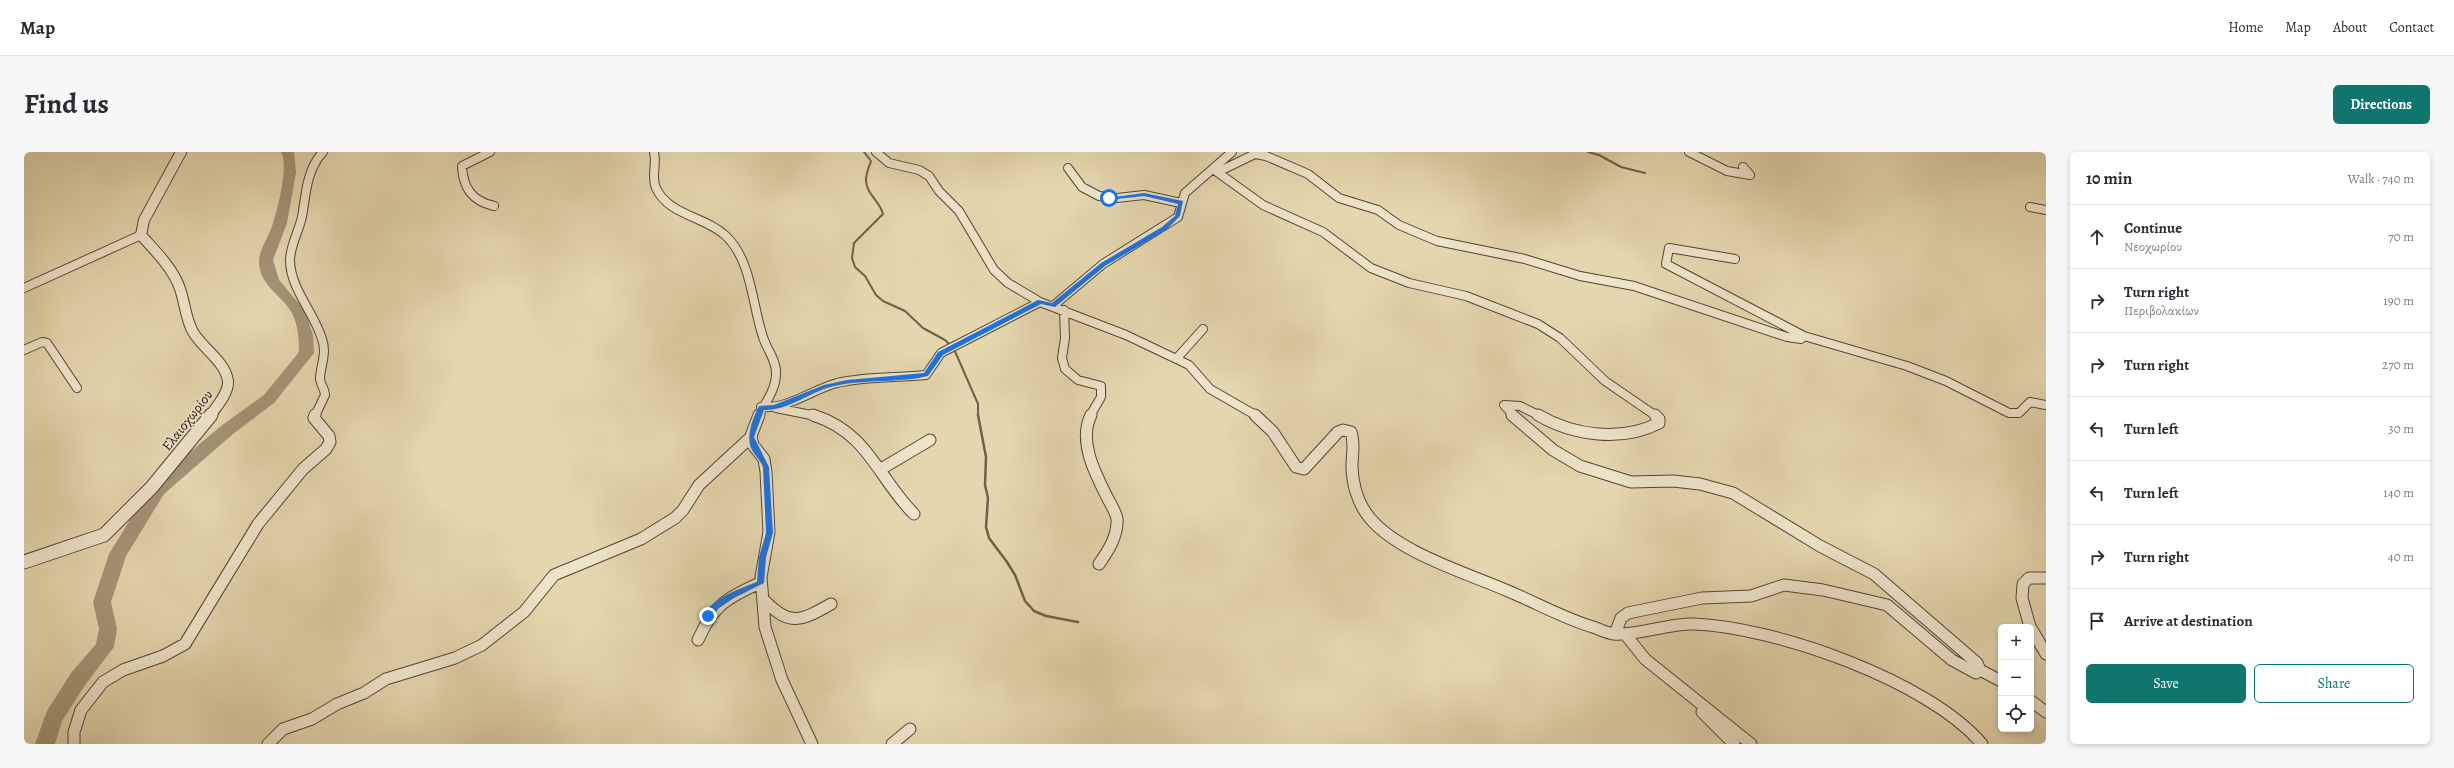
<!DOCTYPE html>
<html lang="en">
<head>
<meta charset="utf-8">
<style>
  :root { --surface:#fff; --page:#f7f7f7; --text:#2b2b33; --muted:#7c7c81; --line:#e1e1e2; --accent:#0f766e }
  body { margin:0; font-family:Alegreya,serif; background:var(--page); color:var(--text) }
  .controls { position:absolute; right:12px; bottom:12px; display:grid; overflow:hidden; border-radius:6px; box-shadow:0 2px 6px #0003 }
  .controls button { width:36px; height:36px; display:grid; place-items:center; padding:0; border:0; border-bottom:1px solid var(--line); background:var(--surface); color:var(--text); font:20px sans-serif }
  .stop { position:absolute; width:12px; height:12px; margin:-9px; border:3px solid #1a73e8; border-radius:50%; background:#fff }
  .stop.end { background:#1a73e8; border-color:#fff; box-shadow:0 1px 4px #0008 }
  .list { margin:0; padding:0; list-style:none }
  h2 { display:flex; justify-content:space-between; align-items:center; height:52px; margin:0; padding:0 16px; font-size:17px }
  h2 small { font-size:13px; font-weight:400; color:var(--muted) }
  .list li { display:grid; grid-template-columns:26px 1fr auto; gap:12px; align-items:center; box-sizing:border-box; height:64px; padding:0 16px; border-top:1px solid var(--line) }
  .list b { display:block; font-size:15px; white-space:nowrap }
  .list p { margin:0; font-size:13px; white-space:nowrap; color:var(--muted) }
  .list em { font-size:13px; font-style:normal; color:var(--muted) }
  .actions { display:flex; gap:8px; padding:12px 16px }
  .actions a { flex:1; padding:9px 0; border:1px solid var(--accent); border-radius:6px; text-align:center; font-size:14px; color:var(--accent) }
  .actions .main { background:var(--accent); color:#fff }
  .icon { flex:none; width:22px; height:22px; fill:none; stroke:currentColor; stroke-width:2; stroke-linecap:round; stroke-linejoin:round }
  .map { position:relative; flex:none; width:2022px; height:592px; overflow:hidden; border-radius:6px }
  header { display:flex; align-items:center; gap:24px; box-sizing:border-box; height:56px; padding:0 20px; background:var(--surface); border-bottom:1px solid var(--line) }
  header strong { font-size:19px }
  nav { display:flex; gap:22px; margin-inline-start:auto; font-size:14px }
  .intro { display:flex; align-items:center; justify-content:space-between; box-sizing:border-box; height:96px; padding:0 24px }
  h1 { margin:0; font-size:28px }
  .button { padding:10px 18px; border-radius:6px; background:var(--accent); color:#fff; font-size:14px; font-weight:700 }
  main { display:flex; gap:24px; padding:0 24px }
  aside { flex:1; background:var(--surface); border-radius:6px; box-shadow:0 2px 6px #0003 }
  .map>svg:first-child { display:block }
</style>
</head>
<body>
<header>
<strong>Map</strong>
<nav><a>Home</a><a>Map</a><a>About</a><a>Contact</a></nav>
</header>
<div class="intro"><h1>Find us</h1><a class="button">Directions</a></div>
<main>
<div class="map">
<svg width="2022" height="592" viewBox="0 0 2022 592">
  <rect width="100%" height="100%" fill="#e4d6ae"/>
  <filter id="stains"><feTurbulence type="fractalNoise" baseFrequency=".005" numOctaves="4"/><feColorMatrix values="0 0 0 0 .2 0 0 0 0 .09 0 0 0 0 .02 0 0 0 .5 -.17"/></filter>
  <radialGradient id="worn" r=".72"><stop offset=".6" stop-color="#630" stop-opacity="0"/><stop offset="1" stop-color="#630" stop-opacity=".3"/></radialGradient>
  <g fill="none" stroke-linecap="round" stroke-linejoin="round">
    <path stroke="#71604a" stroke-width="2" d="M 840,0 L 847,9 C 845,15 842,21 842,28 C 842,42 856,49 859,62 L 830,91 L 828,106 L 831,115 L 841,124 L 852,143 L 859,149 L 881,159 L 899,176 L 921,188 L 930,197 L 954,252 L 954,264
      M 1564,0 L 1575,3 L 1597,15 L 1621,21"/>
    <path stroke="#71604a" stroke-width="2.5" d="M 954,263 L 962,305 L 961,333 L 964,346 L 962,375 L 965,386 L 983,410 L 991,423 L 1001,449 L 1010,459 L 1022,464 L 1054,470"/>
    <path fill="#a39476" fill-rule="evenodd" d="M 257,0 L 270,0 L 272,20 L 263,71 L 249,108 L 255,128 L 281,159 L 289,183 L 290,201 L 250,251 L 209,282 L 140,342 L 102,404 L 87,450 L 93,477 L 90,495 L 61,533 L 38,569 L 31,592 L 11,592 L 23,559 L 47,521 L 72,492 L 75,477 L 69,450 L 85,402 L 128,332 L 197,274 L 240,243 L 275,200 C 275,187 274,173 268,161 C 258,143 234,133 235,108 C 236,96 246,83 249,71 C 254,56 265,12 257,0 Z"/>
    <g stroke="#554432" stroke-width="10">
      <path id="minor-far1" d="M 466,0 L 438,14 C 439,36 448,49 470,54
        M 630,0 C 633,12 627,25 632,36 C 645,64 681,64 702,84 C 728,109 728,153 739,185 C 743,198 753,209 752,222 C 752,237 741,252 734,264
        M 852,0 L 865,11 L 895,18 L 905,24 L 915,39 L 935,59 L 970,118 L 984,131 L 1016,150 L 1102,183 L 1165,213 L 1186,237 L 1233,264
        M 1665,0 L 1703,19 L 1726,23 L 1719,15
        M 1044,16 L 1058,35 L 1075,44 L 1093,46 L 1120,43 L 1157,51
        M 1189,17 L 1239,53 L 1299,80 L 1347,116 L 1385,131 L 1442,144 L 1514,172 L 1536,186 L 1581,229 L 1632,264
        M 1189,17 L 1200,17 L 1231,2 L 1242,4 L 1284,22 L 1315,46 L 1354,58 L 1375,73 L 1413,89 L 1501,107 L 1556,124 L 1610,134 L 1763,185 L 1777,187 L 1780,184 L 1642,112 L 1645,96 L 1711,107
        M 2006,55 L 2022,58
        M 0,136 L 117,83
        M 1029,154 L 1079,112 L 1154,65 L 1161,41 L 1208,0
        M 1040,158 L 1041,186 L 1038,206 L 1041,217 L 1054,228 L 1077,234 L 1077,245 L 1066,264
        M 1780,184 L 1883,214 L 1922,229 L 1985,261 L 1995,261 L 2006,250 L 2022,253
        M 0,198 L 18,190 L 23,191 L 53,236
        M 1153,206 L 1179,177
        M 737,255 C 765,257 787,238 813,231 C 842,224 873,226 902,223 L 917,201 L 1016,150
        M 752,256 L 792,264
        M 291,264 L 301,243 C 301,237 296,232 296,226 C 297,212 303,201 298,187 C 290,160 267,138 266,109 C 266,91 277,77 279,59 C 282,38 284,16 299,0
        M 1490,264 L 1480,253 L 1496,254 L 1516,264"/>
    </g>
    <g stroke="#554432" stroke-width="13">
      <path id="minor" d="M 735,263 L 727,284 L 729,293 L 740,307 L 742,320 L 745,380 L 737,425 L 741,475 L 758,528 L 788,592
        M 789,263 C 845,281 853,325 890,362
        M 1067,263 C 1054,289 1071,321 1083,345 C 1086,351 1092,360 1093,367 C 1094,384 1084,399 1075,412
        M 1231,263 L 1249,280 L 1272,315 L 1280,317 L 1314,280 L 1319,278 L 1327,280 C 1331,292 1328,302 1328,314 C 1328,330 1333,348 1342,361 C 1368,399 1443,421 1484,439 C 1513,451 1539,466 1569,475 C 1575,477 1583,481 1590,482 C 1612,484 1646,471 1670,472 C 1751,475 1905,529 1958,592
        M 1488,263 L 1529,298 L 1556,314 L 1607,330 L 1649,329 L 1676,332 L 1709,341 L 1796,394 L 1850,422 L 1953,511 L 1956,518 L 1977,529
        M 1514,263 C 1550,284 1598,290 1635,271 L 1635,267 L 1631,263
        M 857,317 L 906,288
        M 740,448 C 766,475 777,469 807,452
        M 2006,475 L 1998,446 L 1999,432 L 2005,426 L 2022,426
        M 2007,476 L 2022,502
        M 1591,482 L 1597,466 L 1604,461 L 1678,446 L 1727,444 L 1760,433 L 1799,438 L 1863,453 L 1928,508 L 1952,521 L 1956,518
        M 1601,482 L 1621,507 L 1727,592
        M 674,488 C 689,454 702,446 736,431
        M 2007,549 L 2022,560
        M 1678,560 L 1710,592
        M 50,592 L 50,580 L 57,558 L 79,530 L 99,518 L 139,504 L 161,492 L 234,372 L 279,317 L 302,297 L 306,290 L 305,284 L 290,266 L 291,263
        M 244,592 L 259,577 L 288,567 L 313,552 L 340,541 L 362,527 L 431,506 L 458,493 L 500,460 L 530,423 L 617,387 L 651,366 L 659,358 L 675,333 L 727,285
        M 868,592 L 886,577"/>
    </g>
    <g stroke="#554432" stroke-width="12">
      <path id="tertiary-far1" d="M 157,0 L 120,68 L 117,83 C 131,99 147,114 155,134 C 161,149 161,166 169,180 C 179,197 201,209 204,229 C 205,241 192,255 186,264"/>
    </g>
    <g stroke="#554432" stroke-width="15">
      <path id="tertiary" d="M 0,410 L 80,383 L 128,335 L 187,263"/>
    </g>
    <use href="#minor-far1" stroke="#ede4ca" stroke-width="8"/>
    <use href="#minor" stroke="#ede4ca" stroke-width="11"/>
    <use href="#tertiary-far1" stroke="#ede4ca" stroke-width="10"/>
    <use href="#tertiary" stroke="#ede4ca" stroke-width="13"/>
  </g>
  <path fill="#1a73e8" d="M 1120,41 L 1159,49 L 1156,64 L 1142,78 L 1081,114 L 1031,155 L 1017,152 L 919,203 L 904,224 C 872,232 836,226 803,236 C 782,243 762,259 740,258 L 730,285 L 745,315 L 749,381 L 742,405 L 740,431 L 710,446 L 695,456 L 687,466 L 682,466 C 677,450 722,434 733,430 L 735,405 L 742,381 L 739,315 C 736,307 730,303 727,296 C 722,283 729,266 735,254 L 750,253 L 800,233 L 823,228 L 900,221 L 914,200 L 1014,148 L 1028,151 L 1077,111 L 1138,75 L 1151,64 L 1154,52 L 1120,44 L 1085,48 L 1083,46 Z"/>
  <g text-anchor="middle" stroke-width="3" stroke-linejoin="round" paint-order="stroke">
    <g font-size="14" fill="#251309" stroke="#ede4ca">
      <text transform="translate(163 268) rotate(-52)" y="5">Ελαιοχωρίου</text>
    </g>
  </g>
  <rect width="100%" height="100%" filter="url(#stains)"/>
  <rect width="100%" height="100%" fill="url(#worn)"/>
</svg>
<div class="controls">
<button>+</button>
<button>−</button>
<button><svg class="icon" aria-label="locate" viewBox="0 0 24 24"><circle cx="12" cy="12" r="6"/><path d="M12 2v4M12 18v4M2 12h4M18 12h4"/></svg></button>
</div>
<div class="stop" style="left:1085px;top:46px"></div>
<div class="stop end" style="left:684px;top:464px"></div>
</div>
<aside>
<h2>10 min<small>Walk · 740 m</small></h2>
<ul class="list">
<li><svg class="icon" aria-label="ahead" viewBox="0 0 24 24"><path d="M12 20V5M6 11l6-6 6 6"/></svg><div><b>Continue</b><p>Νεοχωρίου</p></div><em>70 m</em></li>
<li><svg class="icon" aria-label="right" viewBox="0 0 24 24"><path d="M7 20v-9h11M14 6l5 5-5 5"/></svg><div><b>Turn right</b><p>Περιβολακίων</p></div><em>190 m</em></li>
<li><svg class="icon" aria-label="right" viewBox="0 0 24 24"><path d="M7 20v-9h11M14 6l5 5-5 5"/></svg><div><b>Turn right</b></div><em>270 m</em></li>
<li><svg class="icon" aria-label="left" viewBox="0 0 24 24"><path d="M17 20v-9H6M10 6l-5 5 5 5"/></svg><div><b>Turn left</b></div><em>30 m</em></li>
<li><svg class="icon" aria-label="left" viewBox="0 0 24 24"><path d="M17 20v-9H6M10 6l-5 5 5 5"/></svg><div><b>Turn left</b></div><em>140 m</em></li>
<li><svg class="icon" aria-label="right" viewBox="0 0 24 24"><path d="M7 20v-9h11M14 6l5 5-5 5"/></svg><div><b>Turn right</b></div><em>40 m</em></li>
<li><svg class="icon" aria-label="arrive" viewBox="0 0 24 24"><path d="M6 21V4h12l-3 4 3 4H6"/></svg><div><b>Arrive at destination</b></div></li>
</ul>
<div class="actions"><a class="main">Save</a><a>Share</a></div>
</aside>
</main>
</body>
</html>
